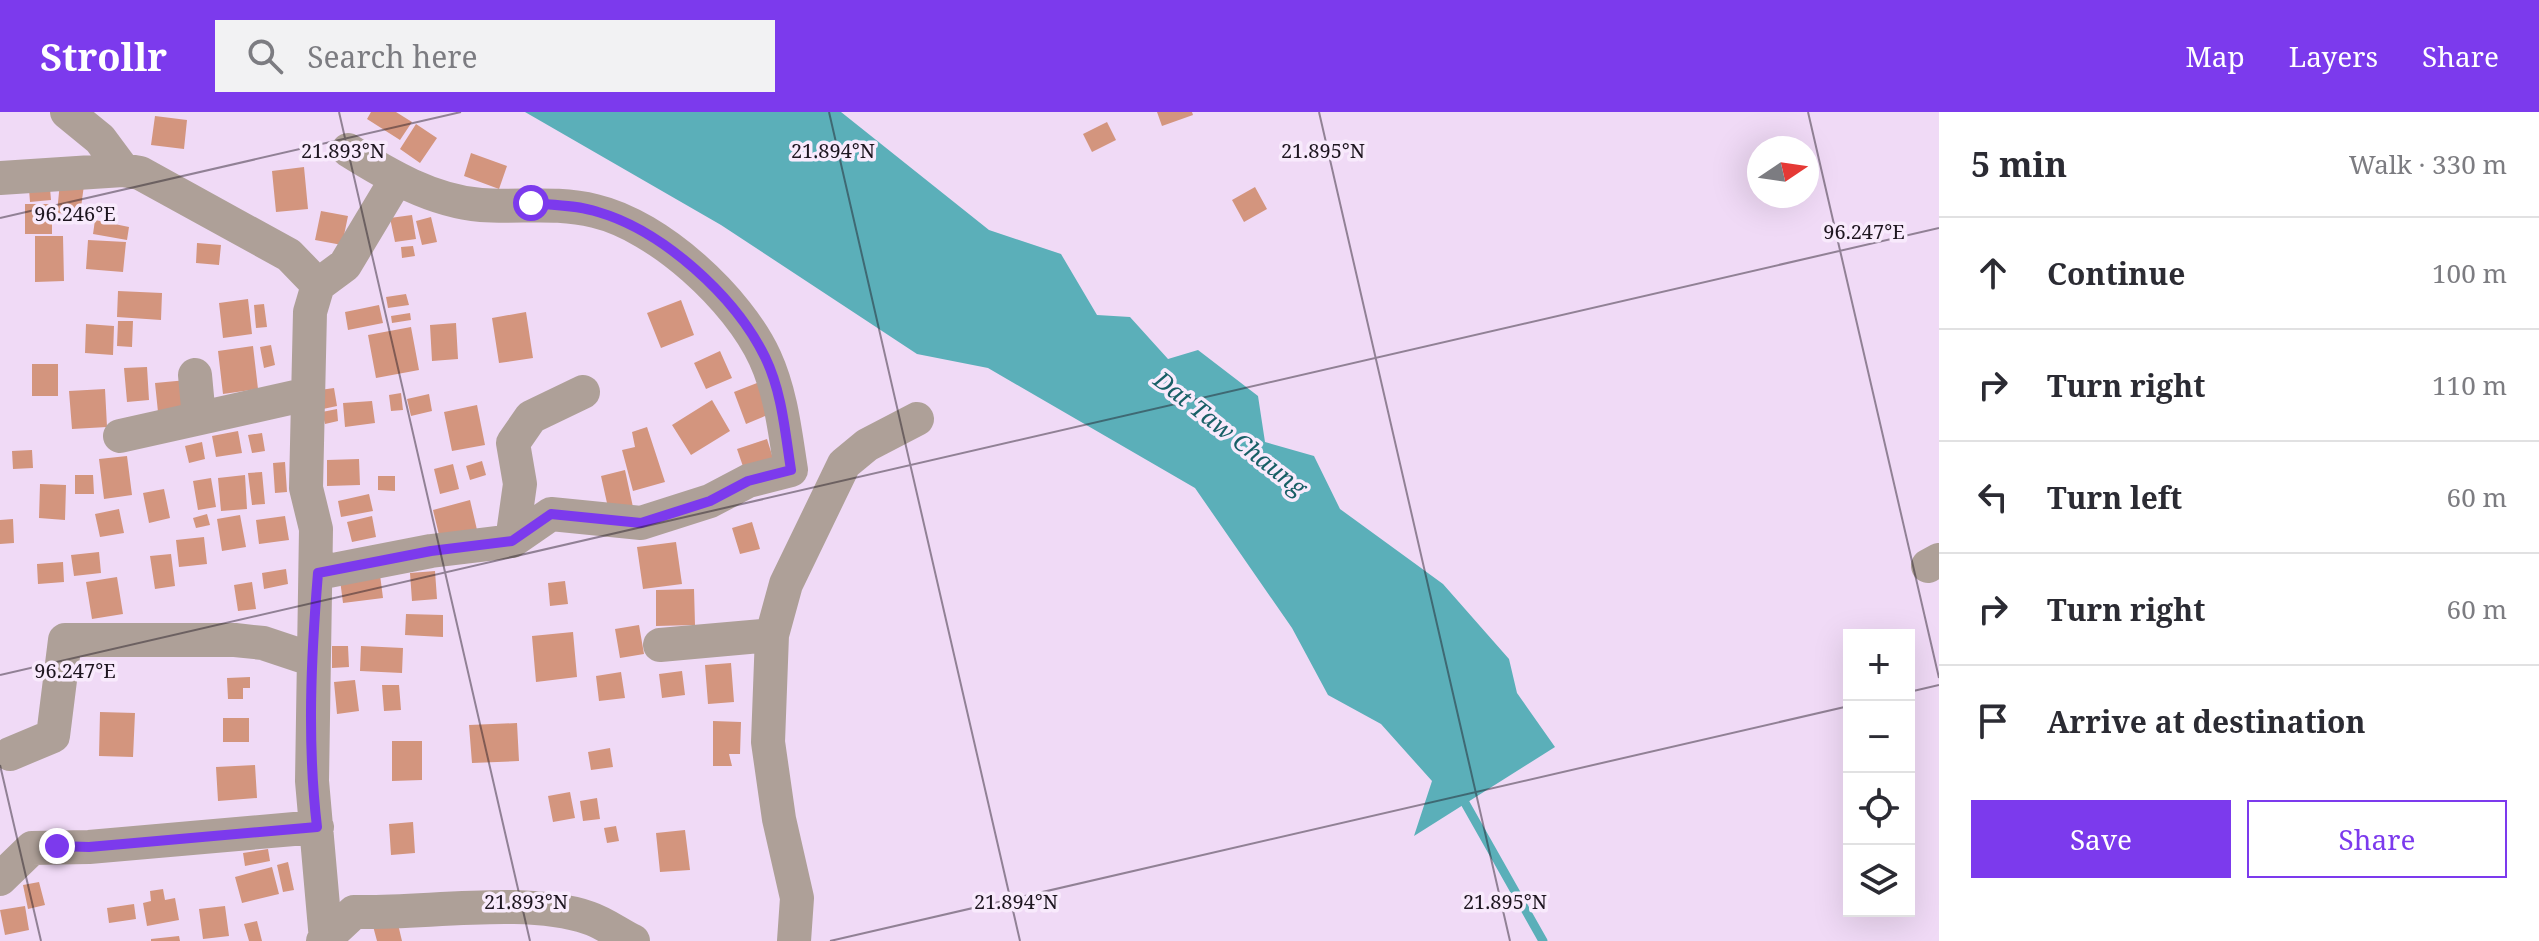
<!DOCTYPE html>
<html lang="en">
<head>
<meta charset="utf-8">
<style>
  :root { --surface:#fff; --page:#f2f2f3; --text:#2b2b33; --muted:#7c7c81; --line:#e1e1e2; --accent:#7c3aed }
  body { margin:0; font-family:"Noto Serif",serif; background:var(--page); color:var(--text) }
  .controls { position:absolute; right:24px; bottom:24px; display:grid; overflow:hidden; border-radius:0px; box-shadow:0 8px 32px #0002 }
  .controls button { width:72px; height:72px; display:grid; place-items:center; padding:0; border:0; border-bottom:2px solid var(--line); background:var(--surface); color:var(--text); font:40px sans-serif }
  .compass { position:absolute; left:1747px; top:24px; width:72px; height:72px; border-radius:50%; background:var(--surface); box-shadow:0 8px 32px #0002; rotate:77deg }
  .stop { position:absolute; width:24px; height:24px; margin:-18px; border:6px solid #7c3aed; border-radius:50%; background:#fff }
  .stop.end { background:#7c3aed; border-color:#fff; box-shadow:0 2px 8px #0008 }
  .list { margin:0; padding:0; list-style:none }
  h2 { display:flex; justify-content:space-between; align-items:center; height:104px; margin:0; padding:0 32px; font-size:34px }
  h2 small { font-size:26px; font-weight:400; color:var(--muted) }
  .list li { display:grid; grid-template-columns:52px 1fr auto; gap:24px; align-items:center; box-sizing:border-box; height:112px; padding:0 32px; border-top:2px solid var(--line) }
  .list b { display:block; font-size:30px; white-space:nowrap }
  .list em { font-size:26px; font-style:normal; color:var(--muted) }
  .actions { display:flex; gap:16px; padding:24px 32px }
  .actions a { flex:1; padding:18px 0; border:2px solid var(--accent); border-radius:0px; text-align:center; font-size:28px; color:var(--accent) }
  .actions .main { background:var(--accent); color:#fff }
  .icon { flex:none; width:44px; height:44px; fill:none; stroke:currentColor; stroke-width:2; stroke-linecap:round; stroke-linejoin:round }
  .map { position:relative; flex:none; width:1939px; height:829px; overflow:hidden }
  header { display:flex; align-items:center; gap:48px; box-sizing:border-box; height:112px; padding:0 40px; background:var(--accent); color:#fff }
  header strong { font-size:38px }
  nav { display:flex; gap:44px; margin-inline-start:auto; font-size:28px }
  .search { width:560px; height:72px; background:var(--page); display:flex; align-items:center; gap:20px; box-sizing:border-box; padding:0 28px; border-radius:0px; color:var(--muted); font-size:30px }
  main { display:flex }
  aside { flex:1; background:var(--surface) }
  .map>svg:first-child { display:block }
</style>
</head>
<body>
<header>
<strong>Strollr</strong>
<div class="search"><svg class="icon" aria-label="search" viewBox="0 0 24 24"><circle cx="10" cy="10" r="6"/><path d="M15 15l6 6"/></svg>Search here</div>
<nav><a>Map</a><a>Layers</a><a>Share</a></nav>
</header>
<main>
<div class="map">
<svg width="1939" height="829" viewBox="0 0 1939 829">
  <rect width="100%" height="100%" fill="#f0daf6"/>
  <path fill="#5bafb9" d="M 525,0 L 841,0 L 989,118 L 1061,142 L 1097,203 L 1130,205 L 1168,247 L 1198,238 L 1258,284 L 1265,330 L 1314,344 L 1340,397 L 1443,472 L 1509,547 L 1517,581 L 1555,635 L 1414,724 L 1432,669 L 1381,612 L 1328,583 L 1292,516 L 1195,376 L 988,256 L 917,242 L 721,113 Z"/>
  <g fill="none" stroke-linecap="round" stroke-linejoin="round">
    <path stroke="#5bafb9" stroke-width="9" d="M 1460,682 L 1543,829"/>
  </g>
  <path fill="#d3957e" d="M 371,0 L 396,0 L 412,10 L 400,28 L 367,7 Z
    M 1157,0 L 1192,0 L 1193,3 L 1162,14 Z
    M 155,4 L 187,8 L 184,37 L 151,33 Z
    M 1107,10 L 1116,28 L 1092,40 L 1083,22 Z
    M 416,12 L 437,26 L 420,51 L 400,37 Z
    M 471,41 L 507,54 L 499,77 L 464,64 Z
    M 304,55 L 308,97 L 276,100 L 272,59 Z
    M 60,70 L 84,73 L 80,103 L 57,101 Z
    M 1255,75 L 1267,97 L 1244,110 L 1232,88 Z
    M 50,76 L 51,88 L 30,90 L 29,77 Z
    M 25,92 L 52,92 L 52,122 L 25,122 Z
    M 321,99 L 348,104 L 342,133 L 315,128 Z
    M 412,103 L 416,127 L 395,130 L 390,106 Z
    M 431,105 L 437,130 L 422,133 L 416,109 Z
    M 95,108 L 129,115 L 127,128 L 93,122 Z
    M 35,124 L 63,124 L 64,169 L 35,170 Z
    M 88,128 L 126,130 L 123,160 L 86,157 Z
    M 197,131 L 221,133 L 219,153 L 196,151 Z
    M 413,134 L 415,144 L 402,146 L 401,135 Z
    M 118,179 L 162,181 L 161,208 L 117,205 Z
    M 406,182 L 409,193 L 388,196 L 386,185 Z
    M 248,187 L 252,222 L 223,226 L 219,191 Z
    M 681,188 L 694,223 L 661,236 L 647,201 Z
    M 264,192 L 267,215 L 256,216 L 254,193 Z
    M 379,193 L 383,211 L 348,218 L 345,200 Z
    M 526,200 L 533,246 L 499,251 L 492,206 Z
    M 410,201 L 411,208 L 392,211 L 391,204 Z
    M 118,209 L 133,209 L 132,235 L 117,234 Z
    M 456,211 L 458,247 L 432,249 L 430,213 Z
    M 86,212 L 114,214 L 113,243 L 85,241 Z
    M 411,215 L 419,258 L 376,266 L 368,223 Z
    M 271,233 L 275,253 L 264,256 L 260,235 Z
    M 253,234 L 258,277 L 223,282 L 218,239 Z
    M 720,239 L 732,266 L 706,277 L 694,251 Z
    M 32,252 L 58,252 L 58,284 L 32,284 Z
    M 147,255 L 149,288 L 127,290 L 124,256 Z
    M 187,268 L 189,298 L 158,300 L 155,271 Z
    M 757,271 L 770,302 L 746,312 L 734,280 Z
    M 334,276 L 337,294 L 323,297 L 320,278 Z
    M 105,277 L 107,315 L 72,317 L 69,279 Z
    M 401,281 L 403,298 L 391,299 L 389,283 Z
    M 429,282 L 432,299 L 411,304 L 407,287 Z
    M 712,288 L 730,319 L 691,343 L 672,313 Z
    M 372,289 L 375,311 L 345,315 L 343,291 Z
    M 477,293 L 485,333 L 452,339 L 444,300 Z
    M 337,297 L 338,309 L 325,312 L 322,300 Z
    M 647,315 L 665,370 L 633,379 L 622,338 L 635,335 L 632,320 Z
    M 238,319 L 242,341 L 216,345 L 212,324 Z
    M 262,321 L 265,339 L 252,341 L 248,323 Z
    M 767,327 L 777,359 L 748,369 L 737,337 Z
    M 202,330 L 205,347 L 189,351 L 185,334 Z
    M 32,338 L 33,356 L 13,357 L 12,339 Z
    M 127,344 L 132,383 L 104,387 L 99,347 Z
    M 359,347 L 360,373 L 327,374 L 327,348 Z
    M 482,349 L 486,363 L 470,368 L 466,354 Z
    M 285,350 L 287,380 L 275,381 L 273,351 Z
    M 453,352 L 459,377 L 440,382 L 434,357 Z
    M 625,358 L 633,395 L 609,400 L 601,364 Z
    M 262,360 L 265,392 L 252,393 L 248,361 Z
    M 75,363 L 93,363 L 94,382 L 75,382 Z
    M 245,363 L 247,397 L 221,399 L 218,366 Z
    M 378,364 L 395,364 L 395,379 L 378,378 Z
    M 211,366 L 216,395 L 198,398 L 193,369 Z
    M 40,372 L 66,373 L 65,408 L 39,406 Z
    M 164,377 L 170,406 L 149,411 L 143,381 Z
    M 369,382 L 373,399 L 341,405 L 338,389 Z
    M 470,388 L 478,422 L 441,431 L 433,398 Z
    M 119,397 L 124,421 L 100,425 L 95,402 Z
    M 207,402 L 210,413 L 196,416 L 193,406 Z
    M 240,403 L 246,435 L 222,439 L 217,407 Z
    M 285,404 L 289,428 L 259,432 L 256,408 Z
    M 372,404 L 376,425 L 352,430 L 347,410 Z
    M 13,407 L 14,431 L 0,432 L 0,408 Z
    M 752,410 L 760,437 L 740,442 L 732,416 Z
    M 204,425 L 207,452 L 179,455 L 176,428 Z
    M 676,430 L 682,472 L 643,477 L 637,435 Z
    M 99,440 L 101,461 L 74,464 L 71,443 Z
    M 171,442 L 175,474 L 155,477 L 150,444 Z
    M 63,450 L 64,470 L 38,472 L 37,452 Z
    M 379,455 L 383,486 L 343,491 L 339,460 Z
    M 286,457 L 288,472 L 264,477 L 262,461 Z
    M 435,459 L 437,487 L 412,489 L 410,461 Z
    M 117,465 L 123,502 L 92,507 L 86,470 Z
    M 565,469 L 568,492 L 550,494 L 548,471 Z
    M 252,470 L 256,497 L 238,499 L 234,473 Z
    M 694,477 L 695,513 L 656,514 L 656,478 Z
    M 406,502 L 443,503 L 443,525 L 405,523 Z
    M 639,513 L 644,542 L 620,546 L 615,517 Z
    M 573,520 L 577,565 L 536,570 L 532,524 Z
    M 332,534 L 348,534 L 349,555 L 332,556 Z
    M 361,534 L 403,536 L 402,561 L 360,559 Z
    M 731,551 L 734,590 L 708,592 L 705,553 Z
    M 682,559 L 685,583 L 662,586 L 659,562 Z
    M 621,560 L 625,586 L 599,589 L 596,564 Z
    M 250,565 L 250,576 L 243,576 L 243,587 L 228,587 L 227,566 Z
    M 355,568 L 359,599 L 337,602 L 334,570 Z
    M 382,573 L 399,573 L 401,598 L 384,599 Z
    M 100,600 L 135,601 L 133,645 L 99,644 Z
    M 223,606 L 249,606 L 249,630 L 223,630 Z
    M 713,609 L 741,610 L 740,642 L 729,642 L 732,654 L 713,654 Z
    M 517,611 L 519,649 L 472,651 L 469,613 Z
    M 392,629 L 422,629 L 422,668 L 392,669 Z
    M 610,636 L 613,655 L 591,658 L 588,640 Z
    M 255,653 L 257,686 L 218,689 L 216,655 Z
    M 570,680 L 575,706 L 553,710 L 548,684 Z
    M 597,686 L 600,707 L 583,709 L 580,689 Z
    M 413,710 L 415,741 L 391,743 L 389,712 Z
    M 616,714 L 619,729 L 607,731 L 604,716 Z
    M 685,718 L 690,758 L 660,760 L 656,721 Z
    M 268,737 L 270,749 L 245,754 L 243,741 Z
    M 288,750 L 294,778 L 283,780 L 277,753 Z
    M 272,755 L 279,782 L 242,791 L 235,765 Z
    M 39,770 L 45,793 L 28,797 L 23,773 Z
    M 163,777 L 165,788 L 175,786 L 179,808 L 147,814 L 143,791 L 151,789 L 150,779 Z
    M 134,792 L 136,807 L 109,811 L 107,796 Z
    M 25,794 L 29,818 L 5,823 L 0,798 Z
    M 225,794 L 229,824 L 203,827 L 199,797 Z
    M 397,808 L 402,829 L 377,829 L 373,814 Z
    M 257,809 L 262,829 L 249,829 L 244,812 Z
    M 179,824 L 180,829 L 151,829 L 151,827 Z"/>
  <g fill="none" stroke-linecap="round" stroke-linejoin="round">
    <path stroke="#aea098" stroke-width="34" d="M 67,0 L 100,27 L 123,58 L 140,61 L 289,143 L 318,173 L 310,200 L 306,376 L 316,417 L 312,669 L 326,828
      M 0,66 L 123,58
      M 318,173 L 345,153 L 396,68
      M 195,263 L 199,306
      M 120,324 L 308,282
      M 512,429 L 520,372 L 513,331 L 531,305 L 583,280
      M 1928,454 L 1939,448
      M 318,461 L 431,439 L 512,429 L 551,402 L 641,411 L 710,389 L 748,369 L 791,358 C 785,320 781,281 765,246 C 738,187 659,114 595,99 C 555,89 519,96 481,93 C 432,89 388,63 348,38
      M 660,533 L 772,523
      M 10,642 L 53,624 L 65,528 L 235,528 L 263,531 L 311,547
      M 0,767 L 32,736 L 89,735 L 317,715
      M 323,829 L 354,800 C 424,802 525,784 589,806 C 604,811 619,822 633,829
      M 794,829 L 797,786 L 779,707 L 768,630 L 772,523 L 786,472 L 844,352 L 867,333 L 917,307"/>
  </g>
  <g fill="none" stroke-linecap="round" stroke-linejoin="round">
    <path stroke="#7c3aed" stroke-width="10" d="M 57,734 L 89,735 L 317,715 C 307,630 311,546 318,461 L 431,439 L 512,429 L 551,402 L 641,411 L 710,389 L 748,369 L 791,358 C 785,320 782,280 765,245 C 735,184 663,119 598,100 C 577,93 552,93 531,91"/>
  </g>
  <path fill="none" stroke="#1d151f" stroke-width="2" stroke-opacity="0.45" d="M 339,0 L 530,829M 829,0 L 1020,829M 1319,0 L 1510,829M 1808,0 L 1939,566M 0,106 L 461,0M 0,563 L 1939,116M 1909,580 L 1939,573M 0,653 L 41,829M 830,829 L 1849,594"/>
  <g text-anchor="middle" stroke-width="7" stroke-linejoin="round" paint-order="stroke">
    <g font-size="24" font-style="italic" fill="#185f66" stroke="#f8eafc">
      <text transform="translate(1230 322) rotate(38)" y="8">Dat Taw Chaung</text>
    </g>
  </g>
  <g font-size="20" text-anchor="middle" fill="#1d151f" stroke="#f8eafc" stroke-width="7" stroke-linejoin="round" paint-order="stroke">
    <text x="343" y="46">21.893°N</text>
    <text x="833" y="46">21.894°N</text>
    <text x="1323" y="46">21.895°N</text>
    <text x="75" y="109">96.246°E</text>
    <text x="1864" y="127">96.247°E</text>
    <text x="75" y="566">96.247°E</text>
    <text x="526" y="797">21.893°N</text>
    <text x="1016" y="797">21.894°N</text>
    <text x="1505" y="797">21.895°N</text>
  </g>
</svg>
<div class="controls">
<button>+</button>
<button>−</button>
<button><svg class="icon" aria-label="locate" viewBox="0 0 24 24"><circle cx="12" cy="12" r="6"/><path d="M12 2v4M12 18v4M2 12h4M18 12h4"/></svg></button>
<button><svg class="icon" aria-label="layers" viewBox="0 0 24 24"><path d="M12 4l9 5-9 5-9-5zM3 14l9 5 9-5"/></svg></button>
</div>
<svg class="compass" viewBox="-18 -18 36 36"><path d="M0-13l5 13h-10z" fill="#e53935"/><path d="M0 13l5-13h-10z" fill="#7c7c81"/></svg>
<div class="stop" style="left:531px;top:91px"></div>
<div class="stop end" style="left:57px;top:734px"></div>
</div>
<aside>
<h2>5 min<small>Walk · 330 m</small></h2>
<ul class="list">
<li><svg class="icon" aria-label="ahead" viewBox="0 0 24 24"><path d="M12 20V5M6 11l6-6 6 6"/></svg><div><b>Continue</b></div><em>100 m</em></li>
<li><svg class="icon" aria-label="right" viewBox="0 0 24 24"><path d="M7 20v-9h11M14 6l5 5-5 5"/></svg><div><b>Turn right</b></div><em>110 m</em></li>
<li><svg class="icon" aria-label="left" viewBox="0 0 24 24"><path d="M17 20v-9H6M10 6l-5 5 5 5"/></svg><div><b>Turn left</b></div><em>60 m</em></li>
<li><svg class="icon" aria-label="right" viewBox="0 0 24 24"><path d="M7 20v-9h11M14 6l5 5-5 5"/></svg><div><b>Turn right</b></div><em>60 m</em></li>
<li><svg class="icon" aria-label="arrive" viewBox="0 0 24 24"><path d="M6 21V4h12l-3 4 3 4H6"/></svg><div><b>Arrive at destination</b></div></li>
</ul>
<div class="actions"><a class="main">Save</a><a>Share</a></div>
</aside>
</main>
</body>
</html>
